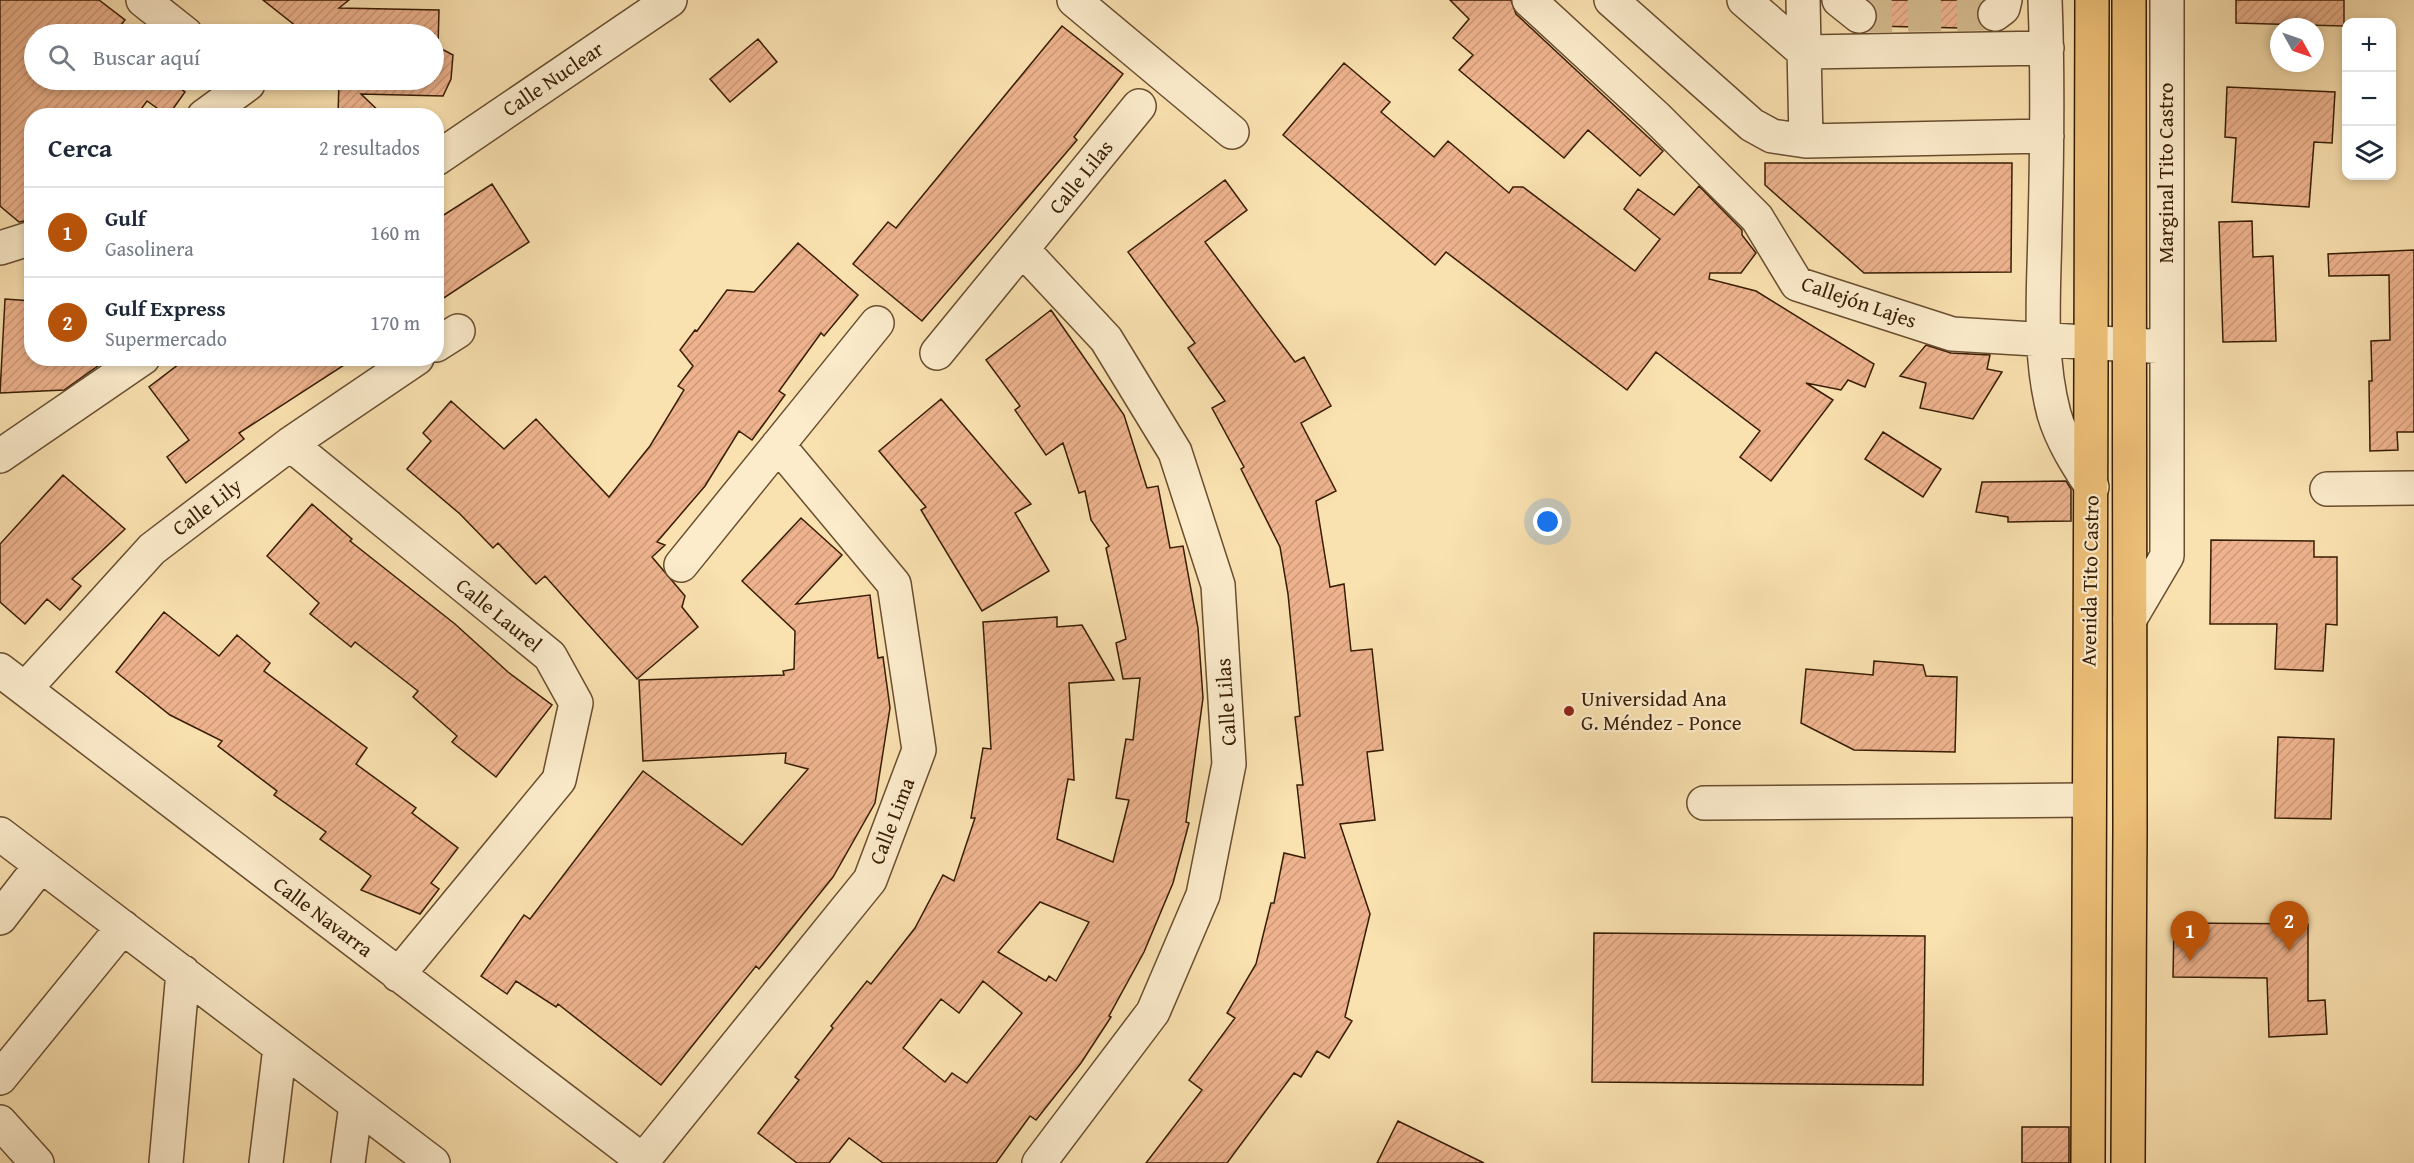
<!DOCTYPE html>
<html lang="es">
<head>
<meta charset="utf-8">
<style>
  :root { --surface:#fff; --page:#f2f2f3; --text:#1f2937; --muted:#747a83; --line:#e0e1e3; --accent:#b45309 }
  body { margin:0; font-family:"Gentium Book Plus",serif; background:var(--page); color:var(--text) }
  .controls { position:absolute; right:18px; top:18px; display:grid; overflow:hidden; border-radius:12px; box-shadow:0 3px 9px #0003 }
  .controls button { width:54px; height:54px; display:grid; place-items:center; padding:0; border:0; border-bottom:2px solid var(--line); background:var(--surface); color:var(--text); font:30px sans-serif }
  .compass { position:absolute; left:2270px; top:18px; width:54px; height:54px; border-radius:50%; background:var(--surface); box-shadow:0 3px 9px #0003; rotate:130deg }
  .you { position:absolute; left:1548px; top:522px; width:21px; height:21px; margin:-15px; border:4px solid #fff; border-radius:50%; background:#1a73e8; box-shadow:0 0 0 9px #1a73e833 }
  .badge { display:grid; place-items:center; width:39px; height:39px; border-radius:50%; background:var(--accent); color:#fff; font-size:20px; font-weight:700 }
  .pin { position:absolute; translate:-50% -50px; filter:drop-shadow(0 2px 3px #0008) }
  .pin::after { content:''; position:absolute; top:32px; width:21px; height:18px; background:inherit; clip-path:polygon(0 0,100% 0,50% 100%) }
  .list { margin:0; padding:0; list-style:none }
  h2 { display:flex; justify-content:space-between; align-items:center; height:78px; margin:0; padding:0 24px; font-size:26px }
  h2 small { font-size:20px; font-weight:400; color:var(--muted) }
  .list li { display:grid; grid-template-columns:39px 1fr auto; gap:18px; align-items:center; box-sizing:border-box; height:90px; padding:0 24px; border-top:2px solid var(--line) }
  .list b { display:block; font-size:22px; white-space:nowrap }
  .list p { margin:0; font-size:20px; white-space:nowrap; color:var(--muted) }
  .list em { font-size:20px; font-style:normal; color:var(--muted) }
  .icon { flex:none; width:33px; height:33px; fill:none; stroke:currentColor; stroke-width:2; stroke-linecap:round; stroke-linejoin:round }
  .map { position:relative; flex:none; width:2414px; height:1163px; overflow:hidden }
  .search { position:absolute; background:var(--surface); box-shadow:0 3px 9px #0003; left:24px; top:24px; width:420px; height:66px; display:flex; align-items:center; gap:15px; box-sizing:border-box; padding:0 21px; border-radius:33px; color:var(--muted); font-size:22px }
  .panel { position:absolute; background:var(--surface); box-shadow:0 3px 9px #0003; left:24px; top:108px; width:420px; height:258px; border-radius:24px }
  .map>svg:first-child { display:block }
</style>
</head>
<body>
<div class="map">
<svg width="2414" height="1163" viewBox="0 0 2414 1163">
  <defs>
    <pattern id="building-hatch" width="6" height="6" patternUnits="userSpaceOnUse" patternTransform="scale(1.5)"><rect width="6" height="6" fill="#eeb38e"/><path d="M-1 1l2-2M0 6l6-6M5 7l2-2" fill="none" stroke="#cd9a79"/></pattern>
  </defs>
  <rect width="100%" height="100%" fill="#fae1b0"/>
  <filter id="stains"><feTurbulence type="fractalNoise" baseFrequency=".00333" numOctaves="4"/><feColorMatrix values="0 0 0 0 .2 0 0 0 0 .09 0 0 0 0 .02 0 0 0 .5 -.17"/></filter>
  <radialGradient id="worn" r=".72"><stop offset=".6" stop-color="#630" stop-opacity="0"/><stop offset="1" stop-color="#630" stop-opacity=".3"/></radialGradient>
  <path fill="url(#building-hatch)" stroke="#381d05" stroke-width="1.5" fill-rule="evenodd" d="M 0,0 L 99,0 L 125,20 L 114,34 L 34,34 L 34,80 L 169,80 L 185,92 L 168,116 L 147,101 L 136,116 L 32,116 L 32,220 L 19,222 L 0,206 Z
    M 263,0 L 349,0 L 339,8 L 439,10 L 438,47 L 453,55 L 451,79 L 443,96 L 361,94 L 384,116 L 338,116 L 339,80 L 434,80 L 434,34 L 306,34 Z
    M 1450,0 L 1511,0 L 1516,14 L 1663,151 L 1640,176 L 1588,130 L 1564,158 L 1459,70 L 1473,55 L 1453,38 L 1469,19 Z
    M 1869,0 L 1959,0 L 1959,28 L 1874,26 L 1877,10 Z
    M 2236,0 L 2344,0 L 2344,26 L 2236,23 Z
    M 1062,26 L 1123,74 L 1074,137 L 1077,140 L 922,321 L 853,264 L 888,222 L 896,228 Z
    M 758,39 L 777,62 L 730,102 L 710,79 Z
    M 1344,63 L 1390,102 L 1381,112 L 1434,157 L 1448,141 L 1509,193 L 1513,187 L 1523,187 L 1635,271 L 1660,239 L 1624,209 L 1638,189 L 1674,215 L 1699,186 L 1742,230 L 1742,235 L 1756,253 L 1741,273 L 1710,273 L 1709,279 L 1756,291 L 1874,364 L 1865,387 L 1848,380 L 1841,390 L 1806,383 L 1833,400 L 1771,481 L 1740,457 L 1760,431 L 1656,352 L 1627,390 L 1446,252 L 1435,265 L 1283,135 Z
    M 2227,87 L 2335,92 L 2332,143 L 2314,142 L 2309,207 L 2232,202 L 2236,138 L 2225,137 Z
    M 1765,163 L 2012,163 L 2011,272 L 1864,273 L 1765,185 Z
    M 1225,180 L 1247,210 L 1205,242 L 1295,362 L 1304,357 L 1331,406 L 1301,423 L 1336,491 L 1316,501 L 1330,587 L 1344,584 L 1351,651 L 1372,649 L 1383,750 L 1367,752 L 1375,820 L 1340,824 L 1370,914 L 1345,1017 L 1352,1021 L 1329,1058 L 1317,1051 L 1301,1077 L 1294,1073 L 1227,1163 L 1146,1163 L 1202,1090 L 1189,1080 L 1235,1018 L 1227,1013 L 1256,964 L 1271,903 L 1274,903 L 1284,853 L 1305,858 L 1297,785 L 1303,785 L 1295,717 L 1300,716 L 1288,594 L 1280,547 L 1241,469 L 1244,467 L 1212,408 L 1225,401 L 1188,348 L 1195,343 L 1128,252 Z
    M 492,184 L 529,242 L 436,303 L 436,220 Z
    M 2252,221 L 2253,257 L 2273,256 L 2276,341 L 2223,342 L 2219,222 Z
    M 798,243 L 858,295 L 824,336 L 821,333 L 779,391 L 785,395 L 752,440 L 739,431 L 705,486 L 657,542 L 665,545 L 652,557 L 685,596 L 682,607 L 698,627 L 637,679 L 545,576 L 536,584 L 498,543 L 493,548 L 460,514 L 407,469 L 431,441 L 423,433 L 451,401 L 504,449 L 536,419 L 609,497 L 650,446 L 684,390 L 678,386 L 693,366 L 680,350 L 695,330 L 697,331 L 727,290 L 754,292 Z
    M 2414,250 L 2414,432 L 2397,432 L 2398,450 L 2370,451 L 2369,381 L 2372,381 L 2371,341 L 2390,340 L 2389,275 L 2329,276 L 2328,254 Z
    M 5,299 L 32,301 L 32,358 L 109,358 L 64,390 L 0,393 Z
    M 1051,310 L 1124,415 L 1147,488 L 1158,486 L 1170,548 L 1183,546 L 1198,628 L 1203,698 L 1186,822 L 1189,823 L 1173,883 L 1144,952 L 1109,1016 L 1111,1017 L 1081,1063 L 1036,1120 L 1030,1116 L 996,1163 L 883,1163 L 849,1138 L 829,1163 L 797,1163 L 758,1133 L 799,1080 L 795,1077 L 833,1028 L 831,1026 L 867,981 L 871,984 L 915,928 L 943,875 L 954,881 L 975,818 L 971,818 L 983,748 L 991,749 L 983,622 L 1057,617 L 1057,627 L 1082,625 L 1114,680 L 1069,683 L 1074,780 L 1068,779 L 1057,839 L 1113,862 L 1129,800 L 1116,798 L 1126,739 L 1133,740 L 1140,678 L 1123,679 L 1116,643 L 1126,639 L 1106,548 L 1109,546 L 1091,520 L 1085,491 L 1079,493 L 1063,443 L 1046,455 L 1015,410 L 1020,406 L 986,360 ZM 1040,902 L 1089,922 L 1056,981 L 1049,976 L 1046,981 L 998,952 ZM 983,981 L 1022,1013 L 967,1083 L 952,1073 L 945,1082 L 903,1048 L 941,999 L 959,1013 Z
    M 1926,345 L 1951,353 L 1990,355 L 1987,369 L 2002,372 L 1973,419 L 1920,408 L 1926,383 L 1900,376 Z
    M 187,358 L 355,358 L 239,433 L 244,439 L 186,483 L 167,457 L 189,440 L 149,387 Z
    M 941,399 L 1031,504 L 1015,513 L 1049,571 L 982,611 L 921,510 L 926,507 L 879,451 Z
    M 1883,432 L 1941,469 L 1923,497 L 1865,459 Z
    M 63,475 L 125,529 L 72,579 L 81,586 L 60,610 L 47,599 L 25,624 L 0,602 L 0,544 Z
    M 2066,481 L 2071,489 L 2071,521 L 2008,522 L 2008,517 L 1976,512 L 1982,482 Z
    M 312,504 L 352,539 L 350,541 L 455,624 L 508,672 L 552,705 L 496,777 L 452,742 L 457,736 L 413,697 L 418,691 L 355,642 L 351,647 L 310,614 L 319,603 L 267,556 Z
    M 801,518 L 842,555 L 796,604 L 870,595 L 878,658 L 883,657 L 890,708 L 875,803 L 833,877 L 759,969 L 756,966 L 661,1085 L 558,1004 L 556,1007 L 516,981 L 507,994 L 481,976 L 524,915 L 530,919 L 643,771 L 742,845 L 808,769 L 785,763 L 786,753 L 643,761 L 639,680 L 784,675 L 783,671 L 794,669 L 795,631 L 742,581 Z
    M 2211,540 L 2314,541 L 2314,557 L 2337,557 L 2337,625 L 2326,624 L 2323,671 L 2275,669 L 2277,624 L 2210,624 Z
    M 164,612 L 219,656 L 237,635 L 270,663 L 264,671 L 367,748 L 356,764 L 416,808 L 412,813 L 458,848 L 431,883 L 439,889 L 420,914 L 361,890 L 371,876 L 320,839 L 326,832 L 274,795 L 277,791 L 218,746 L 222,741 L 170,715 L 116,672 Z
    M 1874,661 L 1923,665 L 1926,676 L 1957,677 L 1955,752 L 1854,750 L 1801,723 L 1806,669 L 1873,675 Z
    M 2278,737 L 2334,739 L 2331,819 L 2275,818 Z
    M 2174,923 L 2308,924 L 2308,1001 L 2325,1000 L 2327,1034 L 2269,1037 L 2267,978 L 2173,977 Z
    M 1594,933 L 1925,936 L 1923,1085 L 1592,1082 Z
    M 1398,1121 L 1484,1163 L 1377,1163 Z
    M 2022,1127 L 2069,1127 L 2069,1163 L 2022,1163 Z"/>
  <g fill="none" stroke-linecap="round" stroke-linejoin="round">
    <path stroke="#d3ba8e" stroke-width="33" stroke-dasharray="33 16" stroke-linecap="butt" d="M 1859,16 L 1995,14"/>
    <g stroke="#684e30" stroke-width="36">
      <path id="minor" d="M 143,0 L 186,34
        M 1074,0 L 1232,132
        M 1529,0 L 1657,118 L 1757,218 L 1797,284 L 1952,334 L 2166,347
        M 1611,0 L 1752,125 L 1772,136 L 1806,141
        M 1744,0 L 1804,52 L 2047,48
        M 1803,0 L 1806,141 L 2047,136
        M 1839,0 L 1859,16
        M 2045,0 C 2048,76 2047,152 2045,228 C 2044,290 2038,354 2054,414 C 2062,441 2077,464 2092,487
        M 1995,14 L 2003,8 L 2005,0
        M 204,116 L 248,84 L 243,80
        M 436,159 L 670,0
        M 0,248 L 32,238
        M 1022,249 L 1106,339 L 1175,452 L 1218,585 L 1229,764 L 1203,895 L 1153,1012 L 1039,1163
        M 436,345 L 458,331
        M 937,353 L 1139,106
        M 290,444 L 550,656 L 576,703 L 559,780 L 398,975
        M 0,456 L 143,358
        M 2327,489 L 2414,488
        M 681,565 L 877,323
        M 2130,619 L 2167,556 L 2167,0
        M 0,670 L 646,1163
        M 25,689 L 152,549 L 290,444 L 417,358
        M 1704,803 L 2087,800
        M 0,834 L 433,1163
        M 0,918 L 41,865
        M 0,1078 L 123,927
        M 0,1122 L 37,1163
        M 166,1163 L 183,972
        M 266,1163 L 280,1047
        M 348,1163 L 356,1105
        M 641,1163 L 870,880 L 919,750 L 894,584 L 778,445"/>
    </g>
    <g stroke="#381d05" stroke-width="36">
      <path id="major" d="M 2088,1163 C 2087,775 2094,388 2092,0
        M 2128,1163 L 2130,830 L 2129,0"/>
    </g>
    <use href="#minor" stroke="#fceccc" stroke-width="33"/>
    <use href="#major" stroke="#edc078" stroke-width="33"/>
  </g>
  <circle fill="#8f2418" stroke="#fceccc" stroke-width="2" cx="1569" cy="711" r="6"/>
  <g text-anchor="middle" stroke-width="4.5" stroke-linejoin="round" paint-order="stroke">
    <g font-size="21" fill="#381d05" stroke="#fceccc">
      <text transform="translate(553 79) rotate(-34)" y="7">Calle Nuclear</text>
      <text transform="translate(2166 173) rotate(-90)" y="7">Marginal Tito Castro</text>
      <text transform="translate(1081 177) rotate(-51)" y="7">Calle Lilas</text>
      <text transform="translate(1859 302) rotate(19)" y="7">Callejón Lajes</text>
      <text transform="translate(207 507) rotate(-37)" y="7">Calle Lily</text>
      <text transform="translate(2090 581) rotate(-89)" y="7">Avenida Tito Castro</text>
      <text transform="translate(499 615) rotate(39)" y="7">Calle Laurel</text>
      <text transform="translate(1226 702) rotate(-94)" y="7">Calle Lilas</text>
      <text transform="translate(892 821) rotate(-69)" y="7">Calle Lima</text>
      <text transform="translate(323 917) rotate(37)" y="7">Calle Navarra</text>
    </g>
    <g font-size="21" fill="#381d05" stroke="#fceccc" text-anchor="start">
      <text x="1581" y="706">Universidad Ana<tspan x="1581" dy="24">G. Méndez - Ponce</tspan></text>
    </g>
  </g>
  <rect width="100%" height="100%" filter="url(#stains)"/>
  <rect width="100%" height="100%" fill="url(#worn)"/>
</svg>
<div class="controls">
<button>+</button>
<button>−</button>
<button><svg class="icon" aria-label="layers" viewBox="0 0 24 24"><path d="M12 4l9 5-9 5-9-5zM3 14l9 5 9-5"/></svg></button>
</div>
<svg class="compass" viewBox="-18 -18 36 36"><path d="M0-13l5 13h-10z" fill="#e53935"/><path d="M0 13l5-13h-10z" fill="#747a83"/></svg>
<div class="you"></div>
<div class="pin badge" style="left:2190px;top:961px">1</div>
<div class="pin badge" style="left:2289px;top:951px">2</div>
<div class="search"><svg class="icon" aria-label="search" viewBox="0 0 24 24"><circle cx="10" cy="10" r="6"/><path d="M15 15l6 6"/></svg>Buscar aquí</div>
<section class="panel">
<h2>Cerca<small>2 resultados</small></h2>
<ul class="list">
<li><span class="badge">1</span><div><b>Gulf</b><p>Gasolinera</p></div><em>160 m</em></li>
<li><span class="badge">2</span><div><b>Gulf Express</b><p>Supermercado</p></div><em>170 m</em></li>
</ul>
</section>
</div>
</body>
</html>
